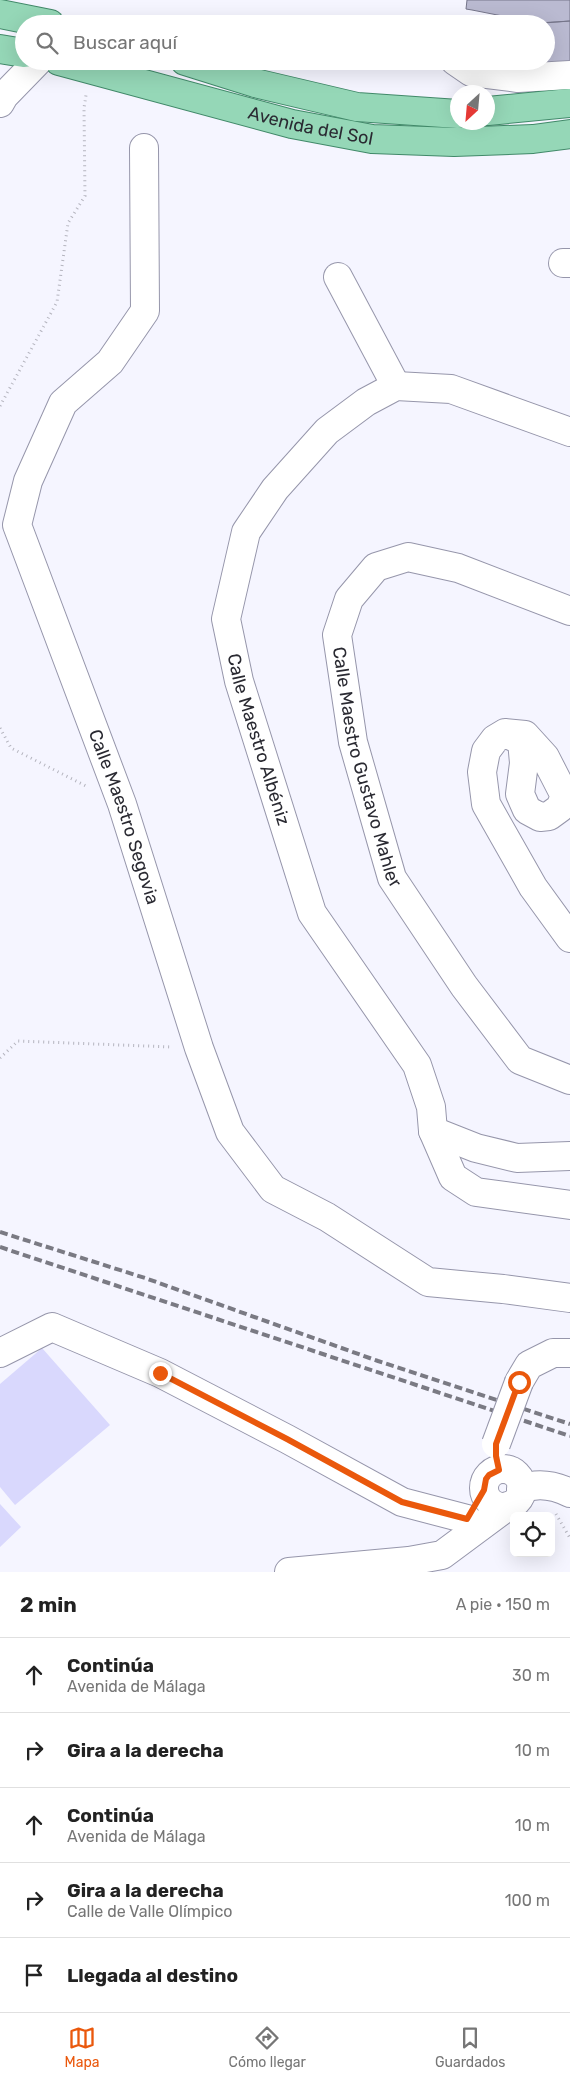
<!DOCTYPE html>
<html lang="es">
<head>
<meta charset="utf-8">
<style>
  :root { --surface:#fff; --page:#f2f2f2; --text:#222; --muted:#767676; --line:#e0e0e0; --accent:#ea580c }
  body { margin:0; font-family:Rubik,sans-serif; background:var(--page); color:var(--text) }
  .controls { position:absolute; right:15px; bottom:15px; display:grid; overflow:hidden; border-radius:8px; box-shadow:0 5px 20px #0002 }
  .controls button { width:45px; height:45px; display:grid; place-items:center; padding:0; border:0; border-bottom:1px solid var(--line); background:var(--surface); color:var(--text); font:25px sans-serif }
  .compass { position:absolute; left:450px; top:85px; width:45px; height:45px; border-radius:50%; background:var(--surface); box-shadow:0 5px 20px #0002; rotate:206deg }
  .stop { position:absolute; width:15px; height:15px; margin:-11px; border:4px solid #ea580c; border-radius:50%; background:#fff }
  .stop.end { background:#ea580c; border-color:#fff; box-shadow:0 1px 5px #0008 }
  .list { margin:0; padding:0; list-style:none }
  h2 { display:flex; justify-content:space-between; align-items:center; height:65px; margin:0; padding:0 20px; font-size:21px }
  h2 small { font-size:16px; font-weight:400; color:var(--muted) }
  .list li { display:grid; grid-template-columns:32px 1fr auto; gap:15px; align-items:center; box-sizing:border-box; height:75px; padding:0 20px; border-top:1px solid var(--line) }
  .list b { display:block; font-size:19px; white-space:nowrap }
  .list p { margin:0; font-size:16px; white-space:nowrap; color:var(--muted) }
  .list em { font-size:16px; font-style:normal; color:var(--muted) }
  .icon { flex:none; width:28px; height:28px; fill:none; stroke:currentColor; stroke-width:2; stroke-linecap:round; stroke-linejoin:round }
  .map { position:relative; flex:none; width:570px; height:1572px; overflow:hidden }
  .search { position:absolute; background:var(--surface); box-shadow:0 5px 20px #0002; left:15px; right:15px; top:15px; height:55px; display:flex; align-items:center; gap:12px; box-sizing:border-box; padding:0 18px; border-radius:28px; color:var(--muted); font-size:19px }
  .sheet { height:440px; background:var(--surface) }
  nav { display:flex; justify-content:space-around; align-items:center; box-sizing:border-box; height:70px; border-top:1px solid var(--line); background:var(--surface); font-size:14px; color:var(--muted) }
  nav a { display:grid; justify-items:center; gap:2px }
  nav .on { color:var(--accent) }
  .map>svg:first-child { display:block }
</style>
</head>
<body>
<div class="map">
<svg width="570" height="1572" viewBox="0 0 570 1572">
  <rect width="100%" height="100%" fill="#f5f5ff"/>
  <path fill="#d9d8fd" d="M 42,1348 L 110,1425 L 15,1505 L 0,1487 L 0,1384 Z
    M 0,1504 L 21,1527 L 0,1547 Z"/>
  <path fill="#babad1" stroke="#76768b" d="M 467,0 L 570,0 L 570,21 L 538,23 L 472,10 L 466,9 Z
    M 570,21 L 570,67 L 543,68 L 543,61 L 546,61 L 546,24 L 544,23 Z"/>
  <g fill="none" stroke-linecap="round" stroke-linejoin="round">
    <g stroke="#9696ab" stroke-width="30">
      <g id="minor">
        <path d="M 455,61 L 471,72 L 518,78 L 570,75"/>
        <path d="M 0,103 L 4,96 L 38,61"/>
        <path id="s1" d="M 144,148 L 145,311 L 110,362 L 63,403 L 28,481 L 17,525 L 122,804 L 199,1048 L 230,1132 L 273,1189 L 327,1217 L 428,1282 L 503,1289 L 570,1298"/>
        <path d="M 563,263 L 570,263"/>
        <path d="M 338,277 L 396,386"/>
        <path id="s2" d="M 570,432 L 451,389 L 396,386 L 366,402 L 327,431 L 275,489 L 246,532 L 226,619 L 239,681 L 312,913 L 417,1065 L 431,1107 L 433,1131 L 453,1177 L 476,1192 L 570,1205"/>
        <path id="s3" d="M 570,611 L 458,568 L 408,557 L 376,567 L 349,599 L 337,635 L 353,742 L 392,878 L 464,986 L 520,1060 L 570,1080"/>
        <path d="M 505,733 L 522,741 L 524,763 L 520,794 L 527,810 L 540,817 L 549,816 L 560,808 L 565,796 L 545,757 L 525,735 L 505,733 L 495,739 L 486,751 L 482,772 L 486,804 L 533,887 L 570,938"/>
        <path d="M 433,1131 L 476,1148 L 517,1158 L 570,1156"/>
        <path d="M 0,1353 L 52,1327 L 160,1373 L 287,1439 L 402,1502 L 467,1519"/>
        <path d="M 519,1382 L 529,1365 L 553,1353 L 570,1353"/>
        <circle cx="503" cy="1488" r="19"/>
        <path d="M 521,1489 C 538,1482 554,1485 570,1493"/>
        <path d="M 289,1572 L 409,1561 L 442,1555 L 508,1506"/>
      </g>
    </g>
    <g stroke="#418969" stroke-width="30">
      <g id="major">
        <path d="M 0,14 L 50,24"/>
        <path d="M 0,49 L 24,53"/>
        <path id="s4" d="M 59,61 L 292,124 L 372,139 L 454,142 L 533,139 L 570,134"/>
        <path d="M 185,61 L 255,83 L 357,107 L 458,114"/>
        <path d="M 488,111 L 570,103"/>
      </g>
    </g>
    <path stroke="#b4b4be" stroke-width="3" stroke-dasharray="1 4" stroke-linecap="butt" d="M 0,406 L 57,302 L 68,223 L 85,196 L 84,108 L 86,95
      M 0,728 L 11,748 L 88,787
      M 0,1058 L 18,1041 L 172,1047
      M 556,1514 L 570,1538"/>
    <use href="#minor" stroke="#fff" stroke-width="28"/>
    <use href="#major" stroke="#95d7b7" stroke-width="28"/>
    <path stroke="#7a7a83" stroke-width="4" stroke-dasharray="8 4" stroke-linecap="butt" d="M 0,1232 L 145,1278 L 378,1361 L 570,1424
      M 0,1247 L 570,1436"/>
    <g stroke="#9696ab" stroke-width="30" stroke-linecap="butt">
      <path id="minor-bridge" d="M 496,1444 L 519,1382"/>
    </g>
    <use href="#minor-bridge" stroke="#fff" stroke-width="28"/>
  </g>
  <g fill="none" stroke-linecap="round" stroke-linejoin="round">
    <path stroke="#ea580c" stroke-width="6" d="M 160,1373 L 287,1439 L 402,1502 L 467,1519 L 484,1490 L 486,1479 L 489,1475 L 499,1470 L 496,1456 L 496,1444 L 519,1382"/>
  </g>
  <g text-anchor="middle" stroke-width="5" stroke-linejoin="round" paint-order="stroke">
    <g font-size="18" fill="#2a2a32" stroke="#fff">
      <text dy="6" stroke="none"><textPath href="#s4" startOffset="260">Avenida del Sol</textPath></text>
      <text dy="6" stroke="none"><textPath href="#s2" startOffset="608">Calle Maestro Albéniz</textPath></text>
      <text dy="6" stroke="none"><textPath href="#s3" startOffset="420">Calle Maestro Gustavo Mahler</textPath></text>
      <text dy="6" stroke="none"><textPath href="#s1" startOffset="729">Calle Maestro Segovia</textPath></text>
    </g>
  </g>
</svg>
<div class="controls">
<button><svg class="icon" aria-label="locate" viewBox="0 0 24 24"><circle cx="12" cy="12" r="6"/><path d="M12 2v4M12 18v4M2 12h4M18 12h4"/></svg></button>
</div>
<svg class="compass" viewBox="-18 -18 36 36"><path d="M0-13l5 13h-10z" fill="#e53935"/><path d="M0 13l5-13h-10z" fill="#767676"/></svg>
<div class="stop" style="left:519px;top:1382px"></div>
<div class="stop end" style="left:160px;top:1373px"></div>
<div class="search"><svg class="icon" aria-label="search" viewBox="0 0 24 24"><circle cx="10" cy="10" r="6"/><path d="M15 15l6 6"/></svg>Buscar aquí</div>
</div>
<section class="sheet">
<h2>2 min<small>A pie · 150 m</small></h2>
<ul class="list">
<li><svg class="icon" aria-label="ahead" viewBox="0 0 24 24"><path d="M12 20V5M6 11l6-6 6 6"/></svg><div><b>Continúa</b><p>Avenida de Málaga</p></div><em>30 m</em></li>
<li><svg class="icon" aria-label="right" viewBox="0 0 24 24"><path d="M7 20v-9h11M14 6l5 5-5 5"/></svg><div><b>Gira a la derecha</b></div><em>10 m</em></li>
<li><svg class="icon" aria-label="ahead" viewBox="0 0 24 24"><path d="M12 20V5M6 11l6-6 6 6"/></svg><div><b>Continúa</b><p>Avenida de Málaga</p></div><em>10 m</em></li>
<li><svg class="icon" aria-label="right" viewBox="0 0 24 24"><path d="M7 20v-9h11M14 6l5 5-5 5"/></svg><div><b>Gira a la derecha</b><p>Calle de Valle Olímpico</p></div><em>100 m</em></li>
<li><svg class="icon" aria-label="arrive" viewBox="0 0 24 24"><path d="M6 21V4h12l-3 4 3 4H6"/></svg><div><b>Llegada al destino</b></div></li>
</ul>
</section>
<nav>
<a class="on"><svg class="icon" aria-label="map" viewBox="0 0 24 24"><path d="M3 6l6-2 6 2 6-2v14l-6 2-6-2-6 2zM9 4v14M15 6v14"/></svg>Mapa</a>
<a><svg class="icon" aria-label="directions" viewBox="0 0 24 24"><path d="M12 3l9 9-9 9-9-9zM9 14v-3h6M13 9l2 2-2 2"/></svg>Cómo llegar</a>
<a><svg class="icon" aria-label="saved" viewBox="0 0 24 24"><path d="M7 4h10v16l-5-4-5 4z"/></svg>Guardados</a>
</nav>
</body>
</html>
